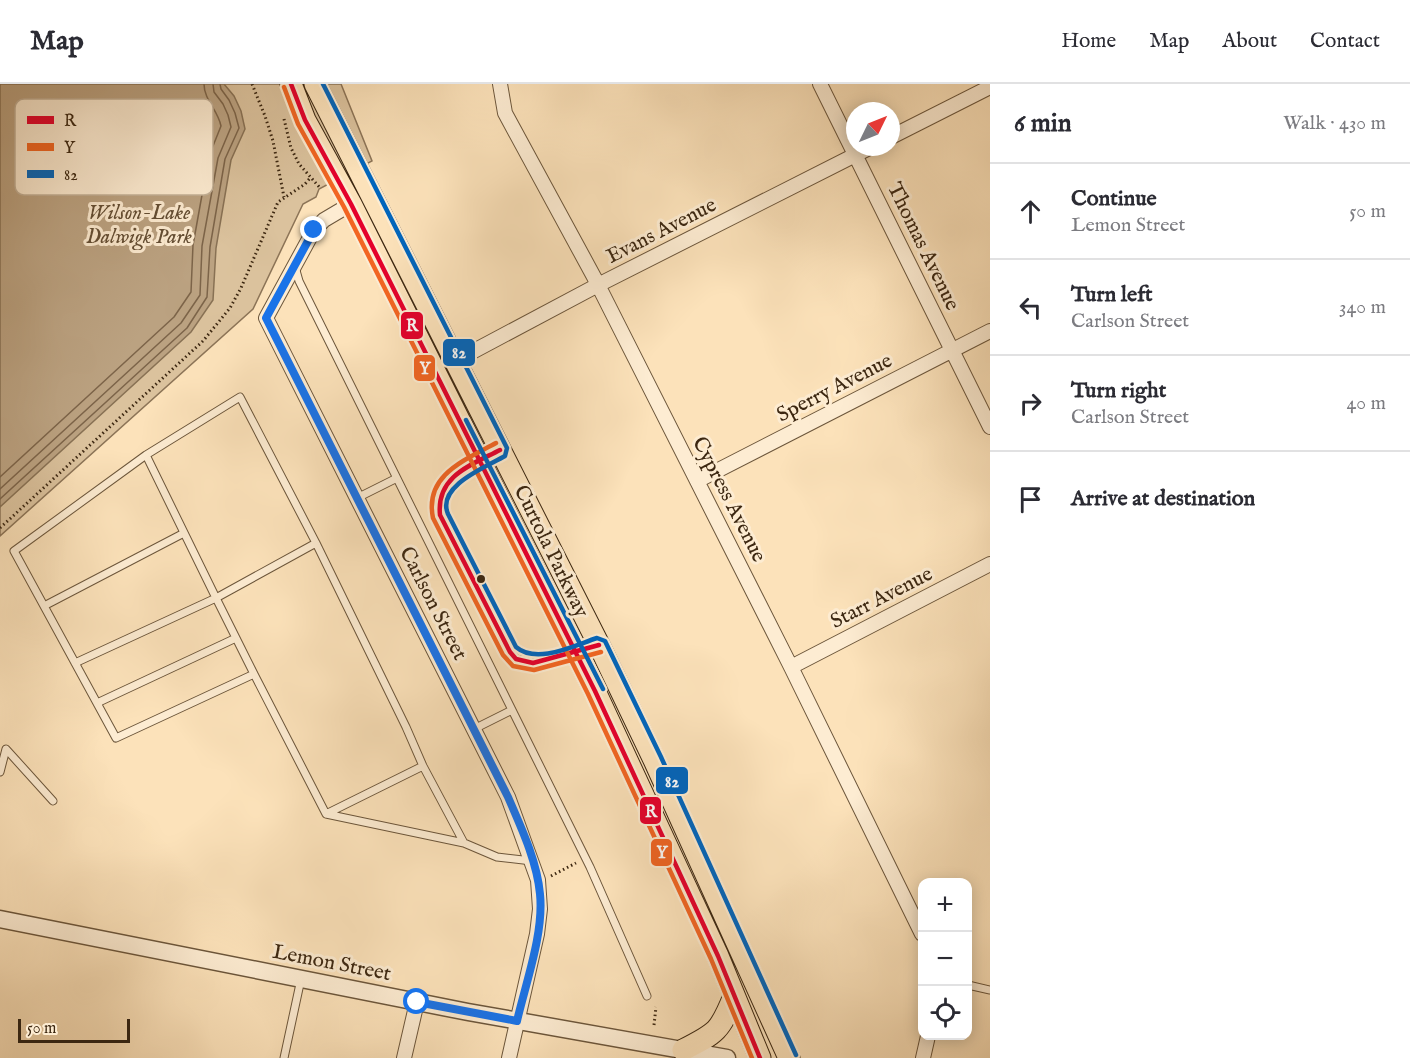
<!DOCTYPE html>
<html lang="en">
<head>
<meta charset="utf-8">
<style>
  :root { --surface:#fff; --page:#f2f2f3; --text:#2b2b33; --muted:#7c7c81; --line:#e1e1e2 }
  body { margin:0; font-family:"IM FELL English",serif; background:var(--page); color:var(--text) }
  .controls { position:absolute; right:18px; bottom:18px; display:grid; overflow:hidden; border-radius:12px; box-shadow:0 3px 15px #0003 }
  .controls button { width:54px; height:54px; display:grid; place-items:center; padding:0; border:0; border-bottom:2px solid var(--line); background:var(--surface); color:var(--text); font:30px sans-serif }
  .compass { position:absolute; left:846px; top:18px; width:54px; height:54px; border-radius:50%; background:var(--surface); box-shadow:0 3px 15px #0003; rotate:47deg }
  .scale { position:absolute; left:18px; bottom:15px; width:112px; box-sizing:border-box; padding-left:6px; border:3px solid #3c2711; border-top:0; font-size:16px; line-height:21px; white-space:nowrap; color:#3c2711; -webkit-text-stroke:4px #fdecd2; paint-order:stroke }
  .stop { position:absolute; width:18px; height:18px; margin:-14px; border:4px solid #1a73e8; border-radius:50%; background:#fff }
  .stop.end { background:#1a73e8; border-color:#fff; box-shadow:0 2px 6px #0008 }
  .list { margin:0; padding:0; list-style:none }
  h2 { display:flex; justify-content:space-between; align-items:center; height:78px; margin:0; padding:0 24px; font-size:26px }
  h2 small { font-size:20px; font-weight:400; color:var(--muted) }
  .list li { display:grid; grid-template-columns:39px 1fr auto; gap:18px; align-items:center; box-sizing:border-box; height:96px; padding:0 24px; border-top:2px solid var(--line) }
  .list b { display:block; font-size:22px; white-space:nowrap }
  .list p { margin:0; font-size:20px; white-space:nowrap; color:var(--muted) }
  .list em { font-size:20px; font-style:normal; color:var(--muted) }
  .icon { flex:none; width:33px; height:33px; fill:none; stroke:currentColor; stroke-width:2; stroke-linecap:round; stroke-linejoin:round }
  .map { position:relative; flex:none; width:990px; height:974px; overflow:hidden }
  header { display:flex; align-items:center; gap:36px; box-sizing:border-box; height:84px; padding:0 30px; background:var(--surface); border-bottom:2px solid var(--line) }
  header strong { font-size:28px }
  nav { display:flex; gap:33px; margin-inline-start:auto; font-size:21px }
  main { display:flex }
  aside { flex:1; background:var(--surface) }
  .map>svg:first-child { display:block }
</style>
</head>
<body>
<header>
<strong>Map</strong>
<nav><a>Home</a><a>Map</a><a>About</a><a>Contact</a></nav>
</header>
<main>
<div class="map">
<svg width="990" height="974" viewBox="0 0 990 974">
  <rect width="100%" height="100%" fill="#fce2ba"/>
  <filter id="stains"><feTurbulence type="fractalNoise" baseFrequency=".00333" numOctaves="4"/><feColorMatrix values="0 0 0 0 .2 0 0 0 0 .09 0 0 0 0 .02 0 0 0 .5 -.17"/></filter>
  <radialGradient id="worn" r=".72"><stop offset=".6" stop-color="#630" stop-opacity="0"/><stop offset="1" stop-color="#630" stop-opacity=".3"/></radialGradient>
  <path fill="#dbc29d" stroke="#8c7457" stroke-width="1.5" d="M 0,0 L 341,0 L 372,77 L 319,105 L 316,113 L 303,120 L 253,225 L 0,452 Z"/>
  <path fill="#bba281" stroke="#887154" stroke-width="1.5" d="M 0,0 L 224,0 L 234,12 L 241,27 L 245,45 L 231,76 L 216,164 L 213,216 L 191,248 L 0,423 Z"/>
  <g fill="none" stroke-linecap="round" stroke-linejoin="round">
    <path stroke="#7c6449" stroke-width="1.5" d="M 0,393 L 174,233 L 191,208 L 193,161 L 209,72 L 221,42 C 218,26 204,16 204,0
      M 0,405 L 181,239 L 200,211 L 202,162 L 218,74 L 231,43 L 228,31 L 223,20 L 214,8 L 213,0
      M 0,415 L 187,244 L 207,213 L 210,163 L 225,75 L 239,44 L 235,29 L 229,16 L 221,5 L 220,0"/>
    <g stroke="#6c563b" stroke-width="9">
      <path id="service" d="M 295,183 L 299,197 L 590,783 L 647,912
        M 498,367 C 474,381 430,396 440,431 L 510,568 L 516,575 L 533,579 L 597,562
        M 357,414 L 395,395
        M 316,459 L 216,514 L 146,371 L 240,313 L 316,459 L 406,643 L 423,682 L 464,759 L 497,773 L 532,777
        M 44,522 L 184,449
        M 75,579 L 216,514 L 254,590 L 116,654 C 82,592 48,530 14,467 L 146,371
        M 254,590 L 326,730 L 464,759
        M 97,619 L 236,554
        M 474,645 L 512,626
        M 0,688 L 6,665 L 53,717
        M 326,730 L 423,682
        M 968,901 L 990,906
        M 284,974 L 301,895"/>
    </g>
    <g stroke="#6c563b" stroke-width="16">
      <path id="minor" d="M 500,0 L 505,29 L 594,193 L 791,583 L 922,850
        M 820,0 L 990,343
        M 891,53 L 990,3
        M 351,120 L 324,136 L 314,146 L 266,234 L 508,713 L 538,796 L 540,825 L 537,850 L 509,974
        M 472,268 L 598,201 L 871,63
        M 697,397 L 990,247
        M 791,583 L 990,480
        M 404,974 L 417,918
        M 923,974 L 928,952"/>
    </g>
    <g stroke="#6c563b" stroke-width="19">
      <path id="tertiary" d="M 0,835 L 468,928 L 727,974"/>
    </g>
    <g stroke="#3c2711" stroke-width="23">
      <path id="primary" d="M 291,0 L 305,36 L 351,120 L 595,607 L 718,872 L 760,974
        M 315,0 L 599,561 L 654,676 L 789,974
        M 683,966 C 717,949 720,947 734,912"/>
    </g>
    <path stroke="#3c2711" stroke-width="3" stroke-dasharray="1.5 3" stroke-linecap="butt" d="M 252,0 L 265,32 L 273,57 L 284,113
      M 284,35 L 291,64 L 299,80 L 321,105
      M 0,444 L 203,257 L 230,224 L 241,204 L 278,118 L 305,100 L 311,93
      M 551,792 L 576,779
      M 654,941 L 656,923"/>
    <use href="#service" stroke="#fdecd2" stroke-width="7"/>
    <use href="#minor" stroke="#fdecd2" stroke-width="14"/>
    <use href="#tertiary" stroke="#fdecd2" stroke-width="16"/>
    <use href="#primary" stroke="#fce2ba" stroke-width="21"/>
    <g stroke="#fdecd2" stroke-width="9">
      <path id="bus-1" d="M 291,0 L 305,36 L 351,120 L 595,607 L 718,872 L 760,974
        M 500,366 C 471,381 436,392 440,431 L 510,568 L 516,575 L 533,579 L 599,561"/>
    </g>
    <g stroke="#fdecd2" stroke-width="9">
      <path id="bus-2" d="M 284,3 L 298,40 L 344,123 L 588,610 L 711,875 L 752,974
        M 496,359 C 465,376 424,391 433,434 L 503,571 L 513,582 L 534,586 L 601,568"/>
    </g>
    <g stroke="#fdecd2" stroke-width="9">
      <path id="bus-3" d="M 323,0 L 507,364 L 505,372 C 486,383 436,402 448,430 L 516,563 C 537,581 575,561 597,554 L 605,557 L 661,673 L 796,971
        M 466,336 L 603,605"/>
    </g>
    <use href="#bus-1" stroke="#e4002b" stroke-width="4.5"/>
    <use href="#bus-2" stroke="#f26522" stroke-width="4.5"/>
    <use href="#bus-3" stroke="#0065bd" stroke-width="4.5"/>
  </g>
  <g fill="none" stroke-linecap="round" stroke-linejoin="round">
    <path stroke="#1a73e8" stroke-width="8" d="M 314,146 L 266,234 L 508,713 C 521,743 537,777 540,810 C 544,849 526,898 517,937 L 417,918"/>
  </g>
  <circle fill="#3c2711" stroke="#fdecd2" stroke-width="2" cx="481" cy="495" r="5"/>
  <g text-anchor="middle" stroke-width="6" stroke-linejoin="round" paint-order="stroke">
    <g font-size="21" font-style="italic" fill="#644e34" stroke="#fdecd2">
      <text x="139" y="135">Wilson-Lake<tspan x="139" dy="24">Dalwigk Park</tspan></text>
    </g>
    <g font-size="21" fill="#3c2711" stroke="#fdecd2">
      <text transform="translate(661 146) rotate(-27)" y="7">Evans Avenue</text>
      <text transform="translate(924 162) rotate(64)" y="7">Thomas Avenue</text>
      <text transform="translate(834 303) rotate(-27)" y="7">Sperry Avenue</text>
      <text transform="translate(730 415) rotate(63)" y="7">Cypress Avenue</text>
      <text transform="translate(552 467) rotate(64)" y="7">Curtola Parkway</text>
      <text transform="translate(881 513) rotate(-27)" y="7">Starr Avenue</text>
      <text transform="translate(434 519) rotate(63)" y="7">Carlson Street</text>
      <text transform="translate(332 878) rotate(11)" y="7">Lemon Street</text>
    </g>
  </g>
  <rect x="15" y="15" width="198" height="96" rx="9" fill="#fdecd2" stroke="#c3b198" stroke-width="1.5"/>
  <rect x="27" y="32" width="27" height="8" fill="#e4002b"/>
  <rect x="27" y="59" width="27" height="8" fill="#f26522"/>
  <rect x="27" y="86" width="27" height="8" fill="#0065bd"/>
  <g font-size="16" fill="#3c2711">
    <text x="64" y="42">R</text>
    <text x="64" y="69">Y</text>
    <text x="64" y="96">82</text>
  </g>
  <g stroke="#fdecd2" stroke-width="2">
    <rect x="400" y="227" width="24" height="29" rx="6" fill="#e4002b"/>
    <rect x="442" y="254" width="34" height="29" rx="6" fill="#0065bd"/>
    <rect x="413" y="270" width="23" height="28" rx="6" fill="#f26522"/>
    <rect x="655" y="682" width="34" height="29" rx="6" fill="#0065bd"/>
    <rect x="639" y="712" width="23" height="29" rx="6" fill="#e4002b"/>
    <rect x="650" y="754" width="23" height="29" rx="6" fill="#f26522"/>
  </g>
  <g font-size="16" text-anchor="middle" font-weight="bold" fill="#fff">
    <text x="412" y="247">R</text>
    <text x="459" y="274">82</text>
    <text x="425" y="290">Y</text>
    <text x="672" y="703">82</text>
    <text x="651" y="733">R</text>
    <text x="662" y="774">Y</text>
  </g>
  <rect width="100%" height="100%" filter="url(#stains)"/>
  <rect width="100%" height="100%" fill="url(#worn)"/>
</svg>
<div class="controls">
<button>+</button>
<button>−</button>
<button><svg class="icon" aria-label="locate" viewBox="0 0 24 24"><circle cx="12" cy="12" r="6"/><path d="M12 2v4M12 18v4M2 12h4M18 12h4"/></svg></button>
</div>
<svg class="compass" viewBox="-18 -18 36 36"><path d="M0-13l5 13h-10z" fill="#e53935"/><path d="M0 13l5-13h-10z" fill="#7c7c81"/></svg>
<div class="scale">50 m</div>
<div class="stop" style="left:417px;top:918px"></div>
<div class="stop end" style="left:314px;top:146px"></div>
</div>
<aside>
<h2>6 min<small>Walk · 430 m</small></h2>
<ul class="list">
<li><svg class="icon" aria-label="ahead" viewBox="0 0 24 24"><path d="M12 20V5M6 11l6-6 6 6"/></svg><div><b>Continue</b><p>Lemon Street</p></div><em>50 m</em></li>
<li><svg class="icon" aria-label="left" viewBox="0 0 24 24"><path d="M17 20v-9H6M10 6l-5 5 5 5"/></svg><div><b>Turn left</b><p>Carlson Street</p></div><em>340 m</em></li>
<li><svg class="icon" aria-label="right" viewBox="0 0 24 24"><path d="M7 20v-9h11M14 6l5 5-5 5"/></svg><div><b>Turn right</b><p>Carlson Street</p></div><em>40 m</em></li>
<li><svg class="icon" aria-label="arrive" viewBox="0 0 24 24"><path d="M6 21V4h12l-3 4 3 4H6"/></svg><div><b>Arrive at destination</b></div></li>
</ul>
</aside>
</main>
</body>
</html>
